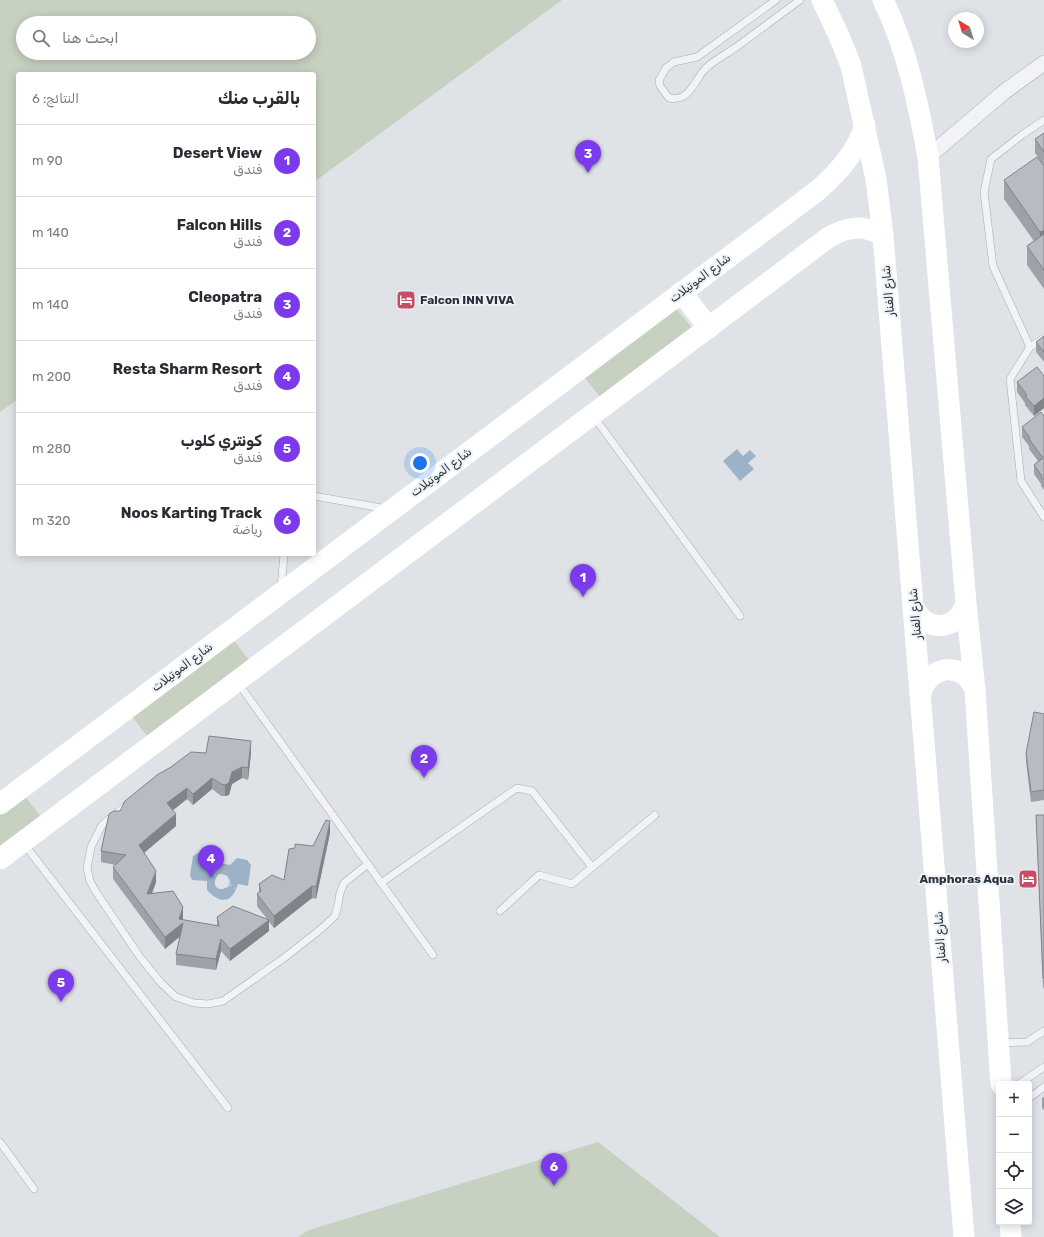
<!DOCTYPE html>
<html lang="ar">
<head>
<meta charset="utf-8">
<style>
  :root { --surface:#fff; --page:#f7f7f7; --text:#2b2b33; --muted:#7c7c81; --line:#e1e1e2; --accent:#7c3aed }
  body { margin:0; font-family:Rubik,Cairo,sans-serif; background:var(--page); color:var(--text); direction:rtl }
  .controls { position:absolute; right:12px; bottom:12px; display:grid; overflow:hidden; border-radius:4px; box-shadow:0 2px 10px #0003 }
  .controls button { width:36px; height:36px; display:grid; place-items:center; padding:0; border:0; border-bottom:1px solid var(--line); background:var(--surface); color:var(--text); font:20px sans-serif }
  .compass { position:absolute; left:948px; top:12px; width:36px; height:36px; border-radius:50%; background:var(--surface); box-shadow:0 2px 10px #0003; rotate:322deg }
  .you { position:absolute; left:420px; top:463px; width:14px; height:14px; margin:-10px; border:3px solid #fff; border-radius:50%; background:#1a73e8; box-shadow:0 0 0 6px #1a73e833 }
  .badge { display:grid; place-items:center; width:26px; height:26px; border-radius:50%; background:var(--accent); color:#fff; font-size:13px; font-weight:700 }
  .pin { position:absolute; translate:-50% -33px; filter:drop-shadow(0 1px 2px #0008) }
  .pin::after { content:''; position:absolute; top:21px; width:14px; height:12px; background:inherit; clip-path:polygon(0 0,100% 0,50% 100%) }
  .list { margin:0; padding:0; list-style:none }
  h2 { display:flex; justify-content:space-between; align-items:center; height:52px; margin:0; padding:0 16px; font-size:17px }
  h2 small { font-size:13px; font-weight:400; color:var(--muted) }
  .list li { display:grid; grid-template-columns:26px 1fr auto; gap:12px; align-items:center; box-sizing:border-box; height:72px; padding:0 16px; border-top:1px solid var(--line) }
  .list b { display:block; font-size:15px; white-space:nowrap }
  .list p { margin:0; font-size:13px; white-space:nowrap; color:var(--muted) }
  .list em { font-size:13px; font-style:normal; color:var(--muted) }
  .icon { flex:none; width:22px; height:22px; fill:none; stroke:currentColor; stroke-width:2; stroke-linecap:round; stroke-linejoin:round }
  .map { position:relative; flex:none; width:1044px; height:1237px; overflow:hidden; direction:ltr }
  .search { position:absolute; background:var(--surface); box-shadow:0 2px 10px #0003; left:16px; top:16px; width:300px; height:44px; display:flex; align-items:center; gap:10px; box-sizing:border-box; padding:0 14px; border-radius:22px; color:var(--muted); font-size:15px }
  .panel { position:absolute; background:var(--surface); box-shadow:0 2px 10px #0003; left:16px; top:72px; width:300px; height:484px; border-radius:4px; direction:rtl }
  .map>svg:first-child { display:block }
</style>
</head>
<body>
<div class="map">
<svg width="1044" height="1237" viewBox="0 0 1044 1237">
  <rect width="100%" height="100%" fill="#dfe3e8"/>
  <path fill="#c6d1c1" fill-rule="evenodd" d="M 0,0 L 562,0 L 314,182 L 314,74 L 18,74 L 18,399 L 0,412 ZM 23,23 L 309,23 L 309,53 L 23,53 Z
    M 676,308 L 692,328 L 600,397 L 585,378 Z
    M 233,639 L 249,660 L 147,736 L 131,715 Z
    M 24,795 L 41,817 L 0,847 L 0,814 Z
    M 598,1142 L 720,1237 L 298,1237 L 309,1230 Z"/>
  <path fill="#9cb2c6" fill-rule="evenodd" d="M 737,449 L 743,456 L 750,450 L 756,456 L 748,463 L 754,469 L 740,481 L 723,461 Z
    M 198,853 L 216,855 L 220,863 L 230,865 L 237,858 L 247,860 L 251,865 L 248,886 L 238,884 C 232,904 220,904 207,890 L 207,881 L 192,880 L 190,875 L 193,856 ZM 219,874 L 222,874 L 227,876 L 230,881 L 229,886 C 218,894 209,884 219,874 Z"/>
  <g fill="none" stroke-linecap="round" stroke-linejoin="round">
    <g stroke="#a5aab2" stroke-width="8">
      <path id="lane" d="M 776,0 L 697,57 L 674,62 L 666,68 L 659,80 L 660,86 L 669,98 C 690,102 694,81 705,69 C 713,61 726,54 735,48 C 757,32 778,16 800,0
        M 1044,338 L 1030,347 L 1010,379 L 1021,481 L 1044,517
        M 1030,347 L 993,266 L 984,192 L 991,159 L 1022,135 L 1044,120
        M 594,417 L 740,616
        M 314,496 L 387,509
        M 281,588 L 284,554
        M 238,683 L 433,955
        M 128,804 L 102,825 L 91,847 L 87,868 L 90,881 L 96,892 L 140,957 L 161,983 L 176,997 L 194,1003 L 208,1004 L 223,1001 L 284,958 L 321,929 L 335,916 L 338,905 L 340,893 L 344,883 L 368,864
        M 24,844 L 228,1108
        M 381,883 L 517,788 L 532,791 L 592,867
        M 500,911 L 539,875 L 572,884 L 655,815
        M 1000,1043 L 1027,1042 L 1044,1031
        M 1019,1084 L 1044,1067
        M 1029,1098 L 1044,1087
        M 0,1142 L 34,1189"/>
    </g>
    <g stroke="#a5aab2" stroke-width="16">
      <path id="street" d="M 928,157 L 1004,92 L 1044,63"/>
    </g>
    <path stroke="#bec1c6" stroke-width="2.5" stroke-dasharray="3 3" stroke-linecap="butt" d="M 229,884 L 236,889"/>
    <use href="#lane" stroke="#f2f3f6" stroke-width="7"/>
    <use href="#street" stroke="#f2f3f6" stroke-width="15"/>
    <path stroke="#fff" stroke-width="21" d="M 822,0 L 840,38 L 851,66 L 876,179 L 883,235 L 964,1237
      M 883,0 C 907,49 918,103 928,157 L 966,603 L 975,690 L 1001,1084
      M 681,292 L 709,328
      M 914,607 C 926,634 958,631 966,603
      M 921,693 C 929,664 964,661 975,690
      M 0,804 L 817,191 C 838,173 857,152 865,125
      M 0,859 L 829,237 C 850,226 862,225 883,235
      M 1010,1222 L 1011,1237"/>
  </g>
  <path fill="#9da2a9" d="M 1044,133 L 1044,166 L 1035,153 L 1035,139 Z
    M 1044,166 L 1044,289 L 1027,265 L 1027,246 L 1034,241 L 1004,199 L 1004,180 Z
    M 1044,336 L 1044,362 L 1036,352 L 1036,342 Z
    M 1044,376 L 1044,408 L 1034,416 L 1025,405 L 1025,403 L 1017,392 L 1017,382 Z
    M 1044,416 L 1044,490 L 1041,486 L 1041,484 L 1034,474 L 1034,465 L 1038,461 L 1029,449 L 1029,446 L 1022,437 L 1022,427 Z
    M 1044,714 L 1044,800 L 1031,802 L 1026,762 L 1026,753 Z
    M 206,753 L 251,753 L 248,780 L 242,778 L 232,784 L 229,795 L 225,796 L 221,796 L 212,789 L 193,805 L 187,799 L 173,810 L 176,826 L 144,853 L 156,882 L 152,894 L 183,919 L 183,920 L 217,926 L 217,917 L 267,919 L 257,906 L 257,894 L 259,892 L 259,884 L 284,880 L 313,846 L 330,833 L 316,899 L 312,898 L 274,928 L 269,922 L 269,931 L 230,961 L 221,951 L 216,970 L 176,965 L 176,954 L 180,936 L 165,949 L 113,879 L 113,867 L 115,865 L 101,862 L 101,851 L 120,811 Z
    M 1036,815 L 1044,815 L 1044,988 L 1043,988 Z
    M 1044,1097 L 1044,1110 L 1042,1108 L 1042,1098 Z"/>
  <path fill="#808489" d="M 1044,230 L 1044,249 L 1040,251 L 1040,232 Z
    M 1044,398 L 1044,408 L 1034,416 L 1034,406 Z
    M 251,741 L 251,753 L 248,780 L 248,768 Z
    M 242,767 L 242,778 L 232,784 L 229,795 L 225,796 L 225,785 L 232,772 Z
    M 212,778 L 212,789 L 193,805 L 193,794 Z
    M 187,788 L 187,799 L 167,815 L 167,803 Z
    M 176,814 L 176,826 L 139,857 L 139,845 Z
    M 330,821 L 330,833 L 316,899 L 316,887 Z
    M 156,871 L 156,882 L 147,906 L 147,894 Z
    M 312,886 L 312,898 L 274,928 L 274,916 Z
    M 183,907 L 183,919 L 182,923 L 183,923 L 183,934 L 165,949 L 165,937 L 179,919 Z
    M 269,920 L 269,931 L 230,961 L 230,949 Z
    M 221,939 L 221,951 L 216,970 L 216,959 Z"/>
  <path fill="#b7bcc4" stroke="#808489" d="M 1044,133 L 1044,152 L 1035,139 Z
    M 1037,157 L 1044,166 L 1044,230 L 1040,232 L 1004,180 Z
    M 1044,234 L 1044,270 L 1027,246 Z
    M 1044,336 L 1044,352 L 1036,342 Z
    M 1037,367 L 1044,376 L 1044,398 L 1034,406 L 1025,396 L 1027,395 L 1017,382 Z
    M 1041,412 L 1044,416 L 1044,480 L 1041,477 L 1042,476 L 1034,465 L 1043,458 L 1029,439 L 1030,438 L 1022,427 Z
    M 1034,712 L 1044,714 L 1044,790 L 1031,792 L 1026,753 Z
    M 209,736 L 251,741 L 248,768 L 242,767 L 232,772 L 229,783 L 225,785 L 221,784 L 212,778 L 193,794 L 187,788 L 167,803 L 176,814 L 139,845 L 156,871 L 147,894 L 173,891 L 183,907 L 179,919 L 219,926 L 217,917 L 233,906 L 269,920 L 230,949 L 221,939 L 216,959 L 176,954 L 183,923 L 165,937 L 113,867 L 126,855 L 101,851 L 109,814 L 114,811 L 120,811 L 125,801 L 157,775 L 171,767 L 191,752 L 206,753 Z
    M 1036,815 L 1044,815 L 1044,978 L 1043,978 Z
    M 326,820 L 330,821 L 316,887 L 312,886 L 274,916 L 257,894 L 261,891 L 259,884 L 272,875 L 284,880 L 289,849 L 295,848 L 295,844 L 313,846 Z"/>
  <defs>
    <g id="hotel-square" transform="scale(1)"><rect x="-9" y="-9" width="18" height="18" rx="4" fill="#c64b63" stroke="#eff2f5"/><path d="M-6-4.5h1.5V1H6V5H4.5V3h-9V5H-6ZM-4 0a1.8 1.8 0 1 1 3.6 0ZM.5 0V-2.5h3Q6-2.5 6 0Z" fill="#fff"/></g>
  </defs>
  <g fill-rule="evenodd">
    <use href="#hotel-square" x="406" y="300"/>
    <use href="#hotel-square" x="1028" y="879"/>
  </g>
  <g text-anchor="middle" stroke-width="4" stroke-linejoin="round" paint-order="stroke">
    <g font-size="12" fill="#29313e" stroke="#eff2f5">
      <text transform="translate(700 278) rotate(-37)" y="4">شارع الموتيلات</text>
      <text transform="translate(888 291) rotate(-95)" y="4">شارع الفنار</text>
      <text transform="translate(441 472) rotate(-37)" y="4">شارع الموتيلات</text>
      <text transform="translate(915 614) rotate(-95)" y="4">شارع الفنار</text>
      <text transform="translate(182 667) rotate(-37)" y="4">شارع الموتيلات</text>
      <text transform="translate(940 937) rotate(-94)" y="4">شارع الفنار</text>
    </g>
    <g font-size="12" font-weight="bold" fill="#29313e" stroke="#eff2f5" text-anchor="start">
      <text x="420" y="304">Falcon INN VIVA</text>
      <text x="1014" y="883" text-anchor="end">Amphoras Aqua</text>
    </g>
  </g>
</svg>
<div class="controls">
<button>+</button>
<button>−</button>
<button><svg class="icon" aria-label="locate" viewBox="0 0 24 24"><circle cx="12" cy="12" r="6"/><path d="M12 2v4M12 18v4M2 12h4M18 12h4"/></svg></button>
<button><svg class="icon" aria-label="layers" viewBox="0 0 24 24"><path d="M12 4l9 5-9 5-9-5zM3 14l9 5 9-5"/></svg></button>
</div>
<svg class="compass" viewBox="-18 -18 36 36"><path d="M0-13l5 13h-10z" fill="#e53935"/><path d="M0 13l5-13h-10z" fill="#7c7c81"/></svg>
<div class="you"></div>
<div class="pin badge" style="left:583px;top:597px">1</div>
<div class="pin badge" style="left:424px;top:778px">2</div>
<div class="pin badge" style="left:588px;top:173px">3</div>
<div class="pin badge" style="left:211px;top:878px">4</div>
<div class="pin badge" style="left:61px;top:1002px">5</div>
<div class="pin badge" style="left:554px;top:1186px">6</div>
<div class="search"><svg class="icon" aria-label="search" viewBox="0 0 24 24"><circle cx="10" cy="10" r="6"/><path d="M15 15l6 6"/></svg>ابحث هنا</div>
<section class="panel">
<h2>بالقرب منك<small>النتائج: 6</small></h2>
<ul class="list">
<li><span class="badge">1</span><div><b>Desert View</b><p>فندق</p></div><em>90 m</em></li>
<li><span class="badge">2</span><div><b>Falcon Hills</b><p>فندق</p></div><em>140 m</em></li>
<li><span class="badge">3</span><div><b>Cleopatra</b><p>فندق</p></div><em>140 m</em></li>
<li><span class="badge">4</span><div><b>Resta Sharm Resort</b><p>فندق</p></div><em>200 m</em></li>
<li><span class="badge">5</span><div><b>كونتري كلوب</b><p>فندق</p></div><em>280 m</em></li>
<li><span class="badge">6</span><div><b>Noos Karting Track</b><p>رياضة</p></div><em>320 m</em></li>
</ul>
</section>
</div>
</body>
</html>
